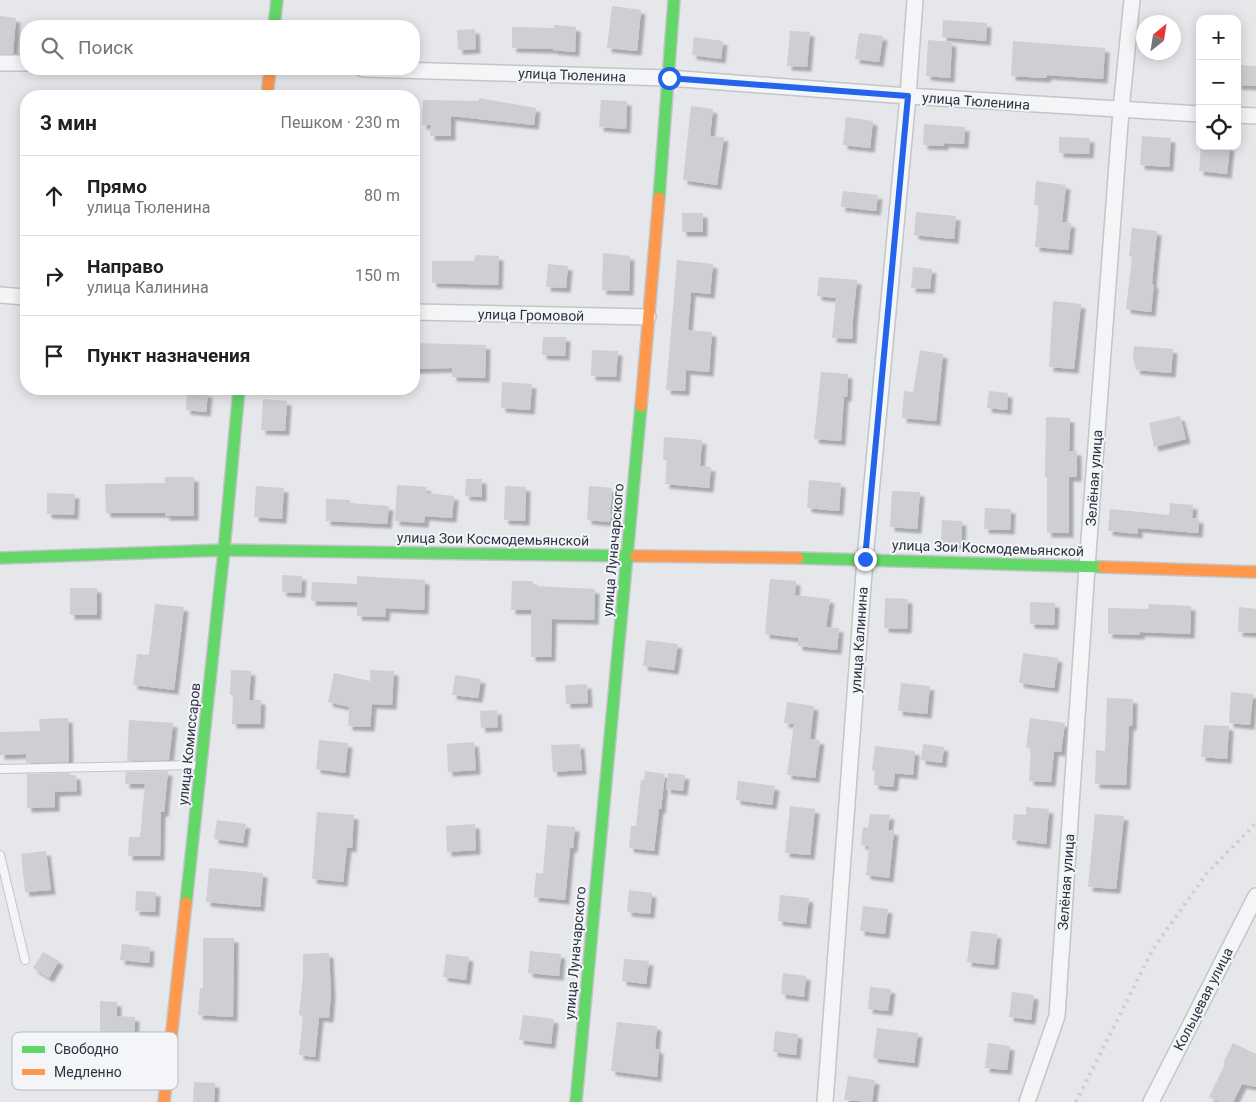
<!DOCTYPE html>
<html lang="ru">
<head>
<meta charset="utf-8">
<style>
  :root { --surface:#fff; --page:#f6f6f6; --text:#202124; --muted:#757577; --line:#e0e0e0 }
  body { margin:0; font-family:Roboto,sans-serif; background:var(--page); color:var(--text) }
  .controls { position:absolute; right:15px; top:15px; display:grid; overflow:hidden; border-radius:10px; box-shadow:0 2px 12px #0003 }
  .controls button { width:45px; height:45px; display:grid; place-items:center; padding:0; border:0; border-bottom:1px solid var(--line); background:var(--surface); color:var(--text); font:25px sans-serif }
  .compass { position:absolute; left:1136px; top:15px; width:45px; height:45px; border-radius:50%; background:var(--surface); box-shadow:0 2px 12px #0003; rotate:30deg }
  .stop { position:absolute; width:15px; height:15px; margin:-11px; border:4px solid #2563eb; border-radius:50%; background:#fff }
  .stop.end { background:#2563eb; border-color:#fff; box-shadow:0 1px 5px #0008 }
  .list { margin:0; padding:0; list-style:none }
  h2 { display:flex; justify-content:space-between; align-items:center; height:65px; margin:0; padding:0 20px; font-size:21px }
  h2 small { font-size:16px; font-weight:400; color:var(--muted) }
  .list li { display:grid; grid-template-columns:32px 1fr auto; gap:15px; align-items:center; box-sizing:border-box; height:80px; padding:0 20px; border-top:1px solid var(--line) }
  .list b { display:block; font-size:19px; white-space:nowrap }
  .list p { margin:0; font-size:16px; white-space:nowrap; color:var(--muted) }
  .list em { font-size:16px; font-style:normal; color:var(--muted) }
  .icon { flex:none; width:28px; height:28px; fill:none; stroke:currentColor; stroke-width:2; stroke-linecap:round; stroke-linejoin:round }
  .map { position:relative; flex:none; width:1256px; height:1102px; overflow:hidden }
  .search { position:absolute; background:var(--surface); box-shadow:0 2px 12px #0003; left:20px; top:20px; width:400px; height:55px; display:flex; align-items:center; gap:12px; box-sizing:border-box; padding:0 18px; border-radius:20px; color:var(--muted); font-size:19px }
  .panel { position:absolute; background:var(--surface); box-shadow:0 2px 12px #0003; left:20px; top:90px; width:400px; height:305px; border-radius:20px }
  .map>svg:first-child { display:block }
</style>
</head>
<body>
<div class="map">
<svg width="1256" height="1102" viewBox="0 0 1256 1102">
  <defs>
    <filter id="shadow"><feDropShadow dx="4.5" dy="4.5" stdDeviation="1" flood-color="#0004"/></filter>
  </defs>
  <rect width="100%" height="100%" fill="#e5e7ea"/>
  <path fill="#cdcfd2" filter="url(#shadow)" d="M 612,6 L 641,10 L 637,51 L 607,48 Z
    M 0,16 L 16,18 L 13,54 L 0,54 Z
    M 943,20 L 987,23 L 986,41 L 942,37 Z
    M 554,25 L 576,27 L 575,52 L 553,50 L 553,49 L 512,48 L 512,27 L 554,28 Z
    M 475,29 L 476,49 L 458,50 L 457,30 Z
    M 790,31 L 810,32 L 807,67 L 787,66 Z
    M 859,33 L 883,36 L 879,62 L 855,59 Z
    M 694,37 L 723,41 L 721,59 L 692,55 Z
    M 928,40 L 952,42 L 950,78 L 926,76 Z
    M 1013,41 L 1105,48 L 1103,79 L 1047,75 L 1046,78 L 1011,76 Z
    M 1237,65 L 1256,66 L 1256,86 L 1237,85 Z
    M 479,98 L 536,108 L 534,125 L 451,116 L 451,136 L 430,136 L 431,125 L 422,125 L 423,100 L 479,101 Z
    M 601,100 L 627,101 L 626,129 L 599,127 Z
    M 691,106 L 713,109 L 710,136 L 724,137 L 717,185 L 683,180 Z
    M 846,117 L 873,121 L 870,148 L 843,145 Z
    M 924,124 L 965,127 L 964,144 L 944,143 L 944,146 L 923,145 Z
    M 1142,136 L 1171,138 L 1169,167 L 1140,165 Z
    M 1059,137 L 1090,138 L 1089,154 L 1059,153 Z
    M 1201,146 L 1230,146 L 1227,174 L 1199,171 Z
    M 1036,181 L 1066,185 L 1062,222 L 1071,223 L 1068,250 L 1035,247 L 1039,205 L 1034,205 Z
    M 843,191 L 878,195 L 876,211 L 841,207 Z
    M 916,212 L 956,216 L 954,239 L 914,235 Z
    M 682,213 L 703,213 L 703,232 L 682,232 Z
    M 1132,228 L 1157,231 L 1152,284 L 1154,284 L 1151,312 L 1126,309 L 1132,257 L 1129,256 Z
    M 603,253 L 630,256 L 629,291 L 602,290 Z
    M 475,255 L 499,256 L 498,285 L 432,283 L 432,261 L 474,261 Z
    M 677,260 L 713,264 L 710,294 L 691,292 L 688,330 L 712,332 L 709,372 L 686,370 L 685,391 L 666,390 Z
    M 548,264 L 568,266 L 566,288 L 546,287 Z
    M 913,267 L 932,269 L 930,289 L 911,288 Z
    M 819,277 L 857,280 L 853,319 L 852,339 L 832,338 L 836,298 L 817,296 Z
    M 1053,301 L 1081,304 L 1074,369 L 1049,367 Z
    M 543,337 L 566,337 L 565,356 L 542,355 Z
    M 414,343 L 486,345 L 485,378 L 452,377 L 452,368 L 414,369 Z
    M 1134,346 L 1173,349 L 1171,373 L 1136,370 L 1133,357 Z
    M 592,350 L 618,351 L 616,377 L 591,376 Z
    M 920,350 L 943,354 L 936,421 L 902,418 L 904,391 L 913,392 Z
    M 821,372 L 848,374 L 847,397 L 844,397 L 841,441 L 814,439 Z
    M 502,382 L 532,384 L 530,410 L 501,408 Z
    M 187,391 L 208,393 L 206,412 L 186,410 Z
    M 989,391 L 1008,393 L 1007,410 L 987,408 Z
    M 263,399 L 287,401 L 285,431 L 261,430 Z
    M 1180,416 L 1186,439 L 1154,447 L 1149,423 Z
    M 1046,417 L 1070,418 L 1069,451 L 1077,451 L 1077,477 L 1069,477 L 1069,533 L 1047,533 L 1047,477 L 1045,477 Z
    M 664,437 L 702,440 L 700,466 L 711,467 L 709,488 L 665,484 L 667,460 L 663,460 Z
    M 165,477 L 194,477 L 194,516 L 165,516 L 165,513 L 106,513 L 105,484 L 165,483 Z
    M 466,479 L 482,479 L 482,497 L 465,496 Z
    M 809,480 L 841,483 L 839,511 L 807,508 Z
    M 397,485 L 427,487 L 426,493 L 454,496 L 452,518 L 425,516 L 424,523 L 395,521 Z
    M 256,486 L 284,488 L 282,519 L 254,517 Z
    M 505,486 L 526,487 L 525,521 L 504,520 Z
    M 589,486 L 612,488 L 610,522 L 587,520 Z
    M 892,491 L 920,492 L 917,529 L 890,527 Z
    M 47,493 L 75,494 L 74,515 L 47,514 Z
    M 326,499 L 350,500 L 350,503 L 389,506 L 387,524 L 326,521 Z
    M 1170,503 L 1193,505 L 1192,518 L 1199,519 L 1198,533 L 1138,528 L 1138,534 L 1108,531 L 1110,509 L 1169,515 Z
    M 985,508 L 1011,509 L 1010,530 L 984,529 Z
    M 942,520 L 962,521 L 961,545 L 941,544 Z
    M 282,575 L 302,576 L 301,593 L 282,592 Z
    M 357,576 L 425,580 L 424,610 L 386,608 L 385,617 L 357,616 L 357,602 L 311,601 L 312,582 L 357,584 Z
    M 770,579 L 796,581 L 795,595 L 830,599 L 826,627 L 839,628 L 837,650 L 798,646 L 798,638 L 765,634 Z
    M 512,581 L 533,581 L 533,586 L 595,589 L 594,620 L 552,619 L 551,657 L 531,657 L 531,610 L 511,610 Z
    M 70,588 L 97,588 L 97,615 L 70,615 Z
    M 885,598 L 908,599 L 907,629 L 884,628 Z
    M 1030,602 L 1055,603 L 1054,625 L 1030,624 Z
    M 155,604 L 184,607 L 174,690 L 133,685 L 137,654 L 149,655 Z
    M 1149,604 L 1191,606 L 1190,634 L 1140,632 L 1140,635 L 1108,634 L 1108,608 L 1148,609 Z
    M 1239,607 L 1256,609 L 1256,633 L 1238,632 Z
    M 646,640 L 678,644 L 674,670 L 643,666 Z
    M 1023,653 L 1058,658 L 1054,688 L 1019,683 Z
    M 231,670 L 251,671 L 249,700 L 261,700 L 260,724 L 232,724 L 233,695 L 230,695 Z
    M 370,670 L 394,671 L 392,705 L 372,704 L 370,727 L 348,726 L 349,707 L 328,702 L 334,673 L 370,681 Z
    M 455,675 L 481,679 L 478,698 L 452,695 Z
    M 901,683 L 930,686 L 927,714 L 898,711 Z
    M 587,684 L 588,703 L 566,704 L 565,685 Z
    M 1231,692 L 1253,694 L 1250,725 L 1229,723 Z
    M 1107,698 L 1133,699 L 1132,726 L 1129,726 L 1126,785 L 1095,784 L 1096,750 L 1105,751 Z
    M 787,702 L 814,706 L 810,739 L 820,740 L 815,778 L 787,775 L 794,724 L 784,723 Z
    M 497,710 L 498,727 L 481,728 L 480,711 Z
    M 68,718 L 69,762 L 26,763 L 26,754 L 0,755 L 0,732 L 40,731 L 39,719 Z
    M 1030,718 L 1065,723 L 1061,752 L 1054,751 L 1051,782 L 1029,781 L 1031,748 L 1026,747 Z
    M 129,720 L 173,723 L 169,760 L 127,761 Z
    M 1204,725 L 1229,726 L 1227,759 L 1201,757 Z
    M 319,740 L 348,743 L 345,773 L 316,769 Z
    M 474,742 L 476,770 L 448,772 L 447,744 Z
    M 580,744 L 582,770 L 553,772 L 551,745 Z
    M 923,744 L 944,747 L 942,763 L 921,760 Z
    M 875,746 L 915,751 L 913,775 L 895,773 L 893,787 L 874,785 L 875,771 L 872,770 Z
    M 168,771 L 164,812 L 161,812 L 160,856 L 128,856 L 129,837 L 140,837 L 145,784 L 125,784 L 126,772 Z
    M 645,771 L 665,774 L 661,809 L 659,809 L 654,851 L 629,848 L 631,826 L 636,826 L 641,780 L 644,780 Z
    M 70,773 L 70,775 L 76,775 L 77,791 L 55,792 L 55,807 L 27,808 L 27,774 Z
    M 668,773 L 685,775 L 683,791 L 666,789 Z
    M 738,781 L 775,786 L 772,805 L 736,800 Z
    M 790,806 L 815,809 L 810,855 L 785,853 Z
    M 1026,807 L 1049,809 L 1046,844 L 1012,840 L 1014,814 L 1026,815 Z
    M 317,812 L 354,815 L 352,848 L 347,847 L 343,882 L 312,879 Z
    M 870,814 L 890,815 L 888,830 L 894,831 L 889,878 L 866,875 L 869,846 L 861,845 L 863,827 L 868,828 Z
    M 1095,814 L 1124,816 L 1116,889 L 1088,887 Z
    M 217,820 L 246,824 L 243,843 L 214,839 Z
    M 475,824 L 476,850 L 447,852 L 446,826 Z
    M 547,825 L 575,827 L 573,848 L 570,848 L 565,900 L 534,897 L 536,873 L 543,874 Z
    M 46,851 L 51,890 L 25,892 L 21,854 Z
    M 209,868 L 263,873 L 260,907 L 206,902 Z
    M 629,890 L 652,893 L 650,914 L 627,912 Z
    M 136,891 L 156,892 L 155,912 L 135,911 Z
    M 780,895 L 809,898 L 806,924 L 778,921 Z
    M 863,906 L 888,909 L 885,934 L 860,931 Z
    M 971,931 L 997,934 L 994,965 L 967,962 Z
    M 203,938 L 234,938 L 233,1017 L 198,1015 L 200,988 L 203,988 Z
    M 122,944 L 150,947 L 149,963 L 120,960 Z
    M 530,951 L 561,954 L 559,976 L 528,973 Z
    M 43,952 L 59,961 L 49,978 L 33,968 Z
    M 329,953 L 331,994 L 329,1018 L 319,1017 L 315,1057 L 299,1055 L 303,1016 L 299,1015 L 303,976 L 303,954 Z
    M 446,954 L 469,957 L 466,980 L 443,977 Z
    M 624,959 L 649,961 L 646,984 L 622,981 Z
    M 783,973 L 806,976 L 804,997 L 781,994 Z
    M 870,987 L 891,989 L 888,1011 L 868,1009 Z
    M 1012,992 L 1034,995 L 1031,1020 L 1009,1017 Z
    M 100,1001 L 117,1002 L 117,1016 L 135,1017 L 134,1041 L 100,1041 Z
    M 523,1015 L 554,1019 L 551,1044 L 519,1040 Z
    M 617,1022 L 657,1026 L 655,1049 L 659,1049 L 657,1077 L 611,1071 Z
    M 877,1028 L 918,1033 L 914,1063 L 873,1058 Z
    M 775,1031 L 798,1034 L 796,1055 L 773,1052 Z
    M 988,1043 L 1010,1046 L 1007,1070 L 985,1068 Z
    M 1233,1043 L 1256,1054 L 1256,1087 L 1242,1084 L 1233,1102 L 1219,1102 L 1209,1097 L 1225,1064 L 1223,1063 Z
    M 848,1076 L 875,1080 L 872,1102 L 844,1100 Z
    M 194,1082 L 215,1083 L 214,1102 L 193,1102 Z"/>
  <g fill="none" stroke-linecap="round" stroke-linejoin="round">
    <g stroke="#c3c5c8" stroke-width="10">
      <path id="lane" d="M 0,769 L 200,765
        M 0,855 L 25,960"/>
    </g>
    <g stroke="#c3c5c8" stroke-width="18">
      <path id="street" d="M 0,63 L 26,63
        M 363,69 L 669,78 L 908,96 L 1200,114
        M 1237,115 L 1256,116
        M 0,295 L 26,297
        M 414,312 L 648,317
        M 825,1102 L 865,559 L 908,96 L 915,0
        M 1027,1102 L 1057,1016 L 1087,567 L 1121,110 L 1132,0
        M 1151,1102 L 1256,896"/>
    </g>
    <g stroke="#c3c5c8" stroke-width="14">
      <path id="fast" d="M 274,26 L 277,0
        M 659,198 L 674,0
        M 0,558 L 224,550 L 636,556
        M 798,558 L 1103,567
        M 186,903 L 224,550 L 239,389
        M 576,1102 L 641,406"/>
    </g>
    <g stroke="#c3c5c8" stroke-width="14">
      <path id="slow" d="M 267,96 L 270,69
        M 641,406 L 659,198
        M 636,556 L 798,558
        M 1103,567 L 1256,572
        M 164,1102 L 186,903"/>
    </g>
    <use href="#lane" stroke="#f4f5f6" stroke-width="8"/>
    <use href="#street" stroke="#f4f5f6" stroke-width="15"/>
    <use href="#fast" stroke="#63d668" stroke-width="11"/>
    <use href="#slow" stroke="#ff974d" stroke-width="11"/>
    <path stroke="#cdced1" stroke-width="4" stroke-dasharray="2.5 5" stroke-linecap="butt" d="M 1076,1102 L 1153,949 L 1207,873 L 1256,823"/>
  </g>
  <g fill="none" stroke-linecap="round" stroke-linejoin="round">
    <path stroke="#2563eb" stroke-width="6" d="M 669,78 L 908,96 L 865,559"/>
  </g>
  <g text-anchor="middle" stroke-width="4" stroke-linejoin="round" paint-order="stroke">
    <g font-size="14" fill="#2d3342" stroke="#f3f5f8">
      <text transform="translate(572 75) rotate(2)" y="5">улица Тюленина</text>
      <text transform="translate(976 101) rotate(4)" y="5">улица Тюленина</text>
      <text transform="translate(531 315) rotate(1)" y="5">улица Громовой</text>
      <text transform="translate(1094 478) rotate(-86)" y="5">Зелёная улица</text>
      <text transform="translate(493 539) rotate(1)" y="5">улица Зои Космодемьянской</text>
      <text transform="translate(988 548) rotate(2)" y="5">улица Зои Космодемьянской</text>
      <text transform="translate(613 550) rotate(-85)" y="5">улица Луначарского</text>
      <text transform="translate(859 640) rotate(-86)" y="5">улица Калинина</text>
      <text transform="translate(189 744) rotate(-84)" y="5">улица Комиссаров</text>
      <text transform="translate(1066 882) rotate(-86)" y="5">Зелёная улица</text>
      <text transform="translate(575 953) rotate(-85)" y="5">улица Луначарского</text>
      <text transform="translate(1203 999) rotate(-63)" y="5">Кольцевая улица</text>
    </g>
  </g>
  <rect x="12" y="1032" width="166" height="58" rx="8" fill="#f3f5f8" stroke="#b8bbc1" stroke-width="1"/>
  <rect x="22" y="1046" width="23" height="7" fill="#63d668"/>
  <rect x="22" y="1069" width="23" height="6" fill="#ff974d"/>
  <g font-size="14" fill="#2d3342">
    <text x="54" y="1054">Свободно</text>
    <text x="54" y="1077">Медленно</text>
  </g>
</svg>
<div class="controls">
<button>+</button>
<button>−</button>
<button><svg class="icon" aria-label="locate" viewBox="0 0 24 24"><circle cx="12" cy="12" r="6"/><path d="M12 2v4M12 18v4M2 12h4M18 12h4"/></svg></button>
</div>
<svg class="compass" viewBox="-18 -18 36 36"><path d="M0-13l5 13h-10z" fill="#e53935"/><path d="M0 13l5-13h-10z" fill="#757577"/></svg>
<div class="stop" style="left:669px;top:78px"></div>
<div class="stop end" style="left:865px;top:559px"></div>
<div class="search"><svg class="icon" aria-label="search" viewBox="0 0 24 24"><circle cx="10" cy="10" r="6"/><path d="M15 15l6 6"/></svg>Поиск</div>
<section class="panel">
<h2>3 мин<small>Пешком · 230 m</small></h2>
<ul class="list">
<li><svg class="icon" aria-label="ahead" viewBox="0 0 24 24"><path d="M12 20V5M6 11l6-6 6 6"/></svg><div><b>Прямо</b><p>улица Тюленина</p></div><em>80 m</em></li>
<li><svg class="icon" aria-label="right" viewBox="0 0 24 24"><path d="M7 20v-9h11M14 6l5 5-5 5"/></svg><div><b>Направо</b><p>улица Калинина</p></div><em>150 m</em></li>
<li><svg class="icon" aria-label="arrive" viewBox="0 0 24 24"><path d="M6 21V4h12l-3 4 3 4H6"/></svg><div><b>Пункт назначения</b></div></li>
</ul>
</section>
</div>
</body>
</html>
